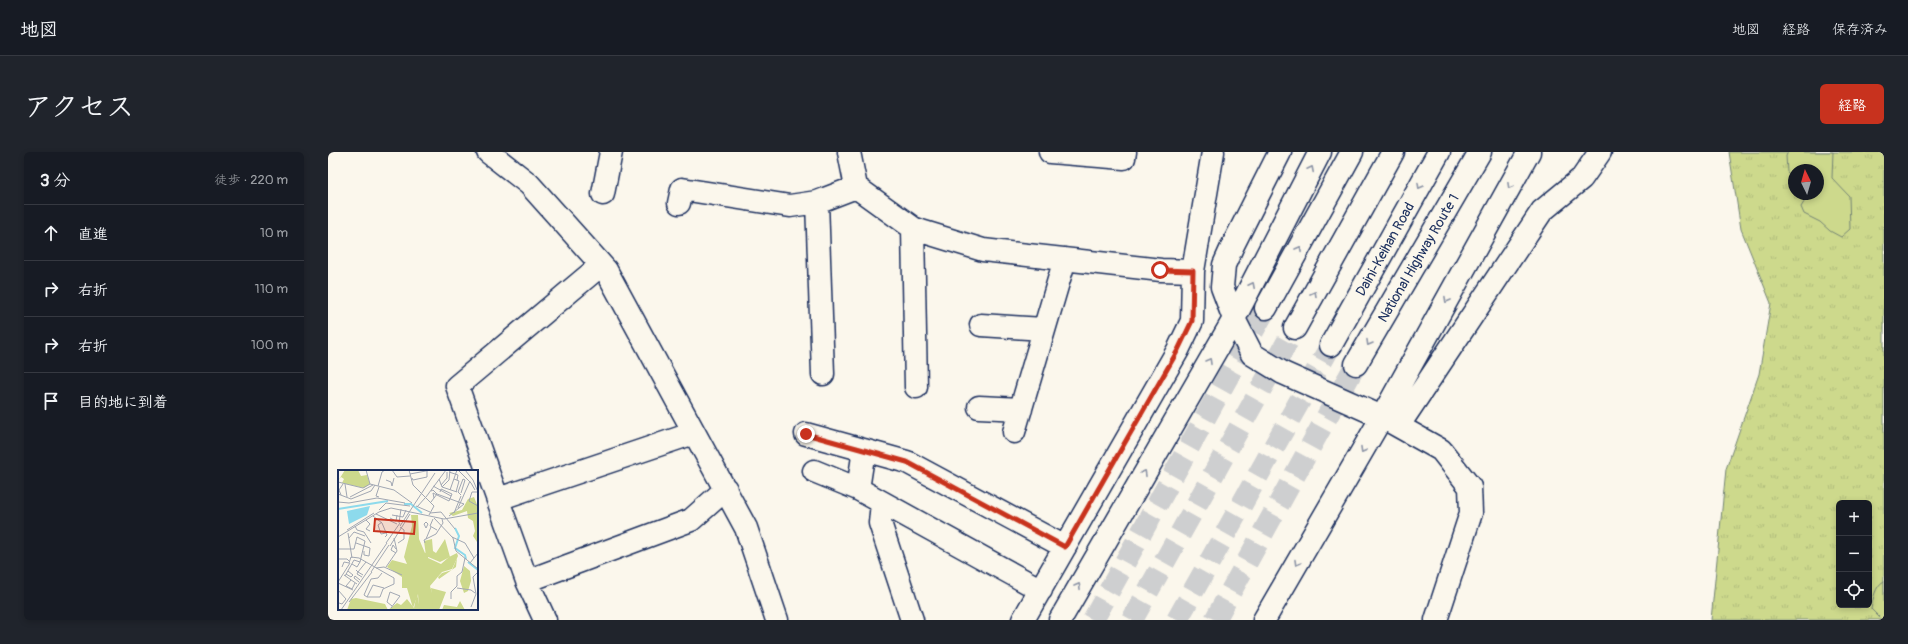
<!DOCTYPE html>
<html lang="ja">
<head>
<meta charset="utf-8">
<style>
  :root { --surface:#171b24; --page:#20242c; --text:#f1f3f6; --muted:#9ea1a6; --line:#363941; --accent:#c8321e }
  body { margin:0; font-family:Pangolin,"Klee One",sans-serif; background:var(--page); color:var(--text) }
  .controls { position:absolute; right:12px; bottom:12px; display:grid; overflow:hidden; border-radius:6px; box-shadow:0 2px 6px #0003 }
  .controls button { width:36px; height:36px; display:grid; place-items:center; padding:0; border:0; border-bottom:1px solid var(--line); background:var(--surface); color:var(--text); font:20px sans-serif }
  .compass { position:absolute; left:1460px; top:12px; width:36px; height:36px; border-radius:50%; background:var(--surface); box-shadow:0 2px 6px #0003; rotate:355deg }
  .stop { position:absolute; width:12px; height:12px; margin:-9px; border:3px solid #c8321e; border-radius:50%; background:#fff }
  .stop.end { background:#c8321e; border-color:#fff; box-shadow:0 1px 4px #0008 }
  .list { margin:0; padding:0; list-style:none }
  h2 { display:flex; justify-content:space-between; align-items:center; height:52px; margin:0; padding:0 16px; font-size:17px }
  h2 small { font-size:13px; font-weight:400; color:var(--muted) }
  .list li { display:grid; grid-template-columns:26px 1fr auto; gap:12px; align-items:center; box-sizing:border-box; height:56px; padding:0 16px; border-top:1px solid var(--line) }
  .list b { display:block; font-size:15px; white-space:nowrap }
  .list em { font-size:13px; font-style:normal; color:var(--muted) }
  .icon { flex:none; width:22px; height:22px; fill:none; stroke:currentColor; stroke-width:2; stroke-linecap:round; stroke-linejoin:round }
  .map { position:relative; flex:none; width:1556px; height:468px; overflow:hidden; border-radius:6px }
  header { display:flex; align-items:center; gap:24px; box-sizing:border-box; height:56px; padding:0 20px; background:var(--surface); border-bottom:1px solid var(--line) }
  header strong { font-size:19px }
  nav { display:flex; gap:22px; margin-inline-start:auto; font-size:14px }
  .intro { display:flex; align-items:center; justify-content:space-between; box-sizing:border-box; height:96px; padding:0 24px }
  h1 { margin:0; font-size:28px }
  .button { padding:10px 18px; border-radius:6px; background:var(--accent); color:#fff; font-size:14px; font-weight:700 }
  main { display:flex; gap:24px; padding:0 24px }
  aside { flex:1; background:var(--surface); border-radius:6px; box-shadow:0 2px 6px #0003 }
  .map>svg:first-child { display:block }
</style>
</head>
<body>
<header>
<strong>地図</strong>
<nav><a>地図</a><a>経路</a><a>保存済み</a></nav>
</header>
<div class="intro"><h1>アクセス</h1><a class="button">経路</a></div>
<main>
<aside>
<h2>3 分<small>徒歩 · 220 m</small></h2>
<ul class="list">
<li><svg class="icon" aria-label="ahead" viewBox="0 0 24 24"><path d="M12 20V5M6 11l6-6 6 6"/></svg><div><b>直進</b></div><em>10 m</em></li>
<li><svg class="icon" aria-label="right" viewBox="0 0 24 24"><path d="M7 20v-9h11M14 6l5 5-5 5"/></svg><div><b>右折</b></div><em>110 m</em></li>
<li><svg class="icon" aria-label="right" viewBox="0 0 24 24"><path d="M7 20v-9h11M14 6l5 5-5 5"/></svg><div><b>右折</b></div><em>100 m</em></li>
<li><svg class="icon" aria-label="arrive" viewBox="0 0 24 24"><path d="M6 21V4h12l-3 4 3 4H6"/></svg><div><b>目的地に到着</b></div></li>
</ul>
</aside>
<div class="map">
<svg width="1556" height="468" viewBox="0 0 1556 468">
  <defs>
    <pattern id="grass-tufts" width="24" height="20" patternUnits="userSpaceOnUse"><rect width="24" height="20" fill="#cdd98c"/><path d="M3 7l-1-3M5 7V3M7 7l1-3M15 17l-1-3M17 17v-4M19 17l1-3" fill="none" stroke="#afbb7b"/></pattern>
  </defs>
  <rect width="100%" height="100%" fill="#fbf7ec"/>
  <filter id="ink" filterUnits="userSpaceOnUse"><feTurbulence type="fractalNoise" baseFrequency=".025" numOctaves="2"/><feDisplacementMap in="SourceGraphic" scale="8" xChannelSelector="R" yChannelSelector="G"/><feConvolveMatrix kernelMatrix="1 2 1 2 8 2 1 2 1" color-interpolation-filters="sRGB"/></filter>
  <g filter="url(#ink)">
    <path fill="url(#grass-tufts)" stroke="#748475" fill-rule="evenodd" d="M 1401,0 L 1556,0 L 1556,468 L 1383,468 L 1398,317 L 1431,222 L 1443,151 L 1413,77 ZM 1466,18 L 1490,18 L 1490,42 L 1466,42 ZM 1511,351 L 1541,351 L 1541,453 L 1511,453 Z"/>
    <path fill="#cdd98c" stroke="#748475" d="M 1460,0 L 1505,0 L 1504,26 L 1521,44 L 1522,77 L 1513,85 L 1502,79 L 1492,70 L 1476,62 L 1473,55 L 1478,47 L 1477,42 L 1490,42 L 1490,18 L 1466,18 L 1466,26 L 1459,20 L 1458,4 Z
      M 1556,429 L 1556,468 L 1554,468 L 1543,457 C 1545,447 1547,434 1556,429 Z"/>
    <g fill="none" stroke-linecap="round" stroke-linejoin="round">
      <path stroke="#cecfd0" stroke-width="22" stroke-dasharray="22 11" stroke-linecap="butt" d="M 765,468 L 938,156
        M 804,468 L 967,176
        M 849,468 L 1003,193
        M 887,468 L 1028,212"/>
      <g stroke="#1b2f5e" stroke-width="25">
        <path id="minor" d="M 160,0 L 201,32 L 278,118 L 418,376 L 449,468
          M 521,0 L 528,35 L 585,76 L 593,79 L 655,98 L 833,118 L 865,119
          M 722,0 L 796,6 L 797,0
          M 952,0 L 905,93 L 896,113 L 894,135 L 906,167 L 924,202 L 955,221 L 1054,265 L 1113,298 L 1142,335 L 1143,361 L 1108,468
          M 275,42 L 283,0
          M 489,50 L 495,222
          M 351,51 L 354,37 L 462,54 L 489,50 L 528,35
          M 585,76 L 588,235
          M 653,173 L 716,177
          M 651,255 L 693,257
          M 1071,273 L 1214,59 L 1254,26 L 1272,0
          M 686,280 L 737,107
          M 478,282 L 579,310 L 737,395
          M 486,319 L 530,337 L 713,438
          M 530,337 L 536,298
          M 170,347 L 366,281
          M 554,351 L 552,371 L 584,468
          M 199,429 L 363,368 L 398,337
          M 217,468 L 199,429 L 129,234 L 273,113
          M 695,468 L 850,198 L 864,169 L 865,119 L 885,0
          M 732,468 L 906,167 L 992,0
          M 936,468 L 1054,265 L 1201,0"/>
      </g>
      <g stroke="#1b2f5e" stroke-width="25">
        <g id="highway">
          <path d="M 938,156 L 1024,0"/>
          <path d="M 967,176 L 1065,0"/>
          <path id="s1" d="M 1003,193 L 1111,0"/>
          <path id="s2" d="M 1028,212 L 1152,0"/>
        </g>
      </g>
      <use href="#minor" stroke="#fbf7ec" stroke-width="22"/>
      <use href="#highway" stroke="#fbf7ec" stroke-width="22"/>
    </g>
    <defs><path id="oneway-chevron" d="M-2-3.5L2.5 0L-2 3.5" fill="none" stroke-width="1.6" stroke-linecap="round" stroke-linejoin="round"/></defs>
    <g stroke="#8b93a5">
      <use href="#oneway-chevron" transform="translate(983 17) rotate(-63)"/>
      <use href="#oneway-chevron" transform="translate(1092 34) rotate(119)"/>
      <use href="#oneway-chevron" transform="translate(1182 34) rotate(119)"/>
      <use href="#oneway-chevron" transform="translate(971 97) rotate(-61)"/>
      <use href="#oneway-chevron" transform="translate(924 133) rotate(-63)"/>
      <use href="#oneway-chevron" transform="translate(986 142) rotate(-61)"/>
      <use href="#oneway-chevron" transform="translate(1119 148) rotate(119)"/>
      <use href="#oneway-chevron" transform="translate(1041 191) rotate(120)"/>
      <use href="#oneway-chevron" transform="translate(881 209) rotate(-60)"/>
      <use href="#oneway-chevron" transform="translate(1035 298) rotate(120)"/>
      <use href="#oneway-chevron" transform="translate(816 321) rotate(-60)"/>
      <use href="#oneway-chevron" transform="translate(969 411) rotate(120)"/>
      <use href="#oneway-chevron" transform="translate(750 434) rotate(-61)"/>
    </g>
  </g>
  <g fill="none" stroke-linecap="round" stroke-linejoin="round" filter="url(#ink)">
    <path stroke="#c8321e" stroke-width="5" d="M 478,282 L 579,310 L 737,395 L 850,198 L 864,169 L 865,119 L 832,118"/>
  </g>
  <g text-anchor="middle" stroke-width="3" stroke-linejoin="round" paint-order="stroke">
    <g font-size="14" fill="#1b2f5e" stroke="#fbf7ec">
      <text dy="5" stroke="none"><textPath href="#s1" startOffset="110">Daini-Keihan Road</textPath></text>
      <text dy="5" stroke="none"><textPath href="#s2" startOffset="123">National Highway Route 1</textPath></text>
    </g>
  </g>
  <g transform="translate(10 318)">
    <rect width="140" height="140" fill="#fbf7ec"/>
    <path d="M 7,0 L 20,0 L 23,6 L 29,5 L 32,14 L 26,18 L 4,13 L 6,9 L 3,7 L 0,11 ZM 73,45 L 80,45 L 81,69 L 87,83 L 91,81 L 90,88 L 103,94 L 111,87 L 119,83 L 120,86 L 114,99 L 104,102 L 92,116 L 96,130 L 95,140 L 81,140 L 80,124 L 75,138 L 69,118 L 64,118 L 64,107 L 49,97 L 54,90 L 69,94 L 66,87 L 74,56 Z" fill="#cdd98c"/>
    <path d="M 136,27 L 140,37 L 139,72 L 135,66 L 137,61 L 135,51 L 130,48 L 129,41 L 115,46 L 111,43 L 124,40 L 130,29 ZM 94,69 L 95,81 L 98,83 L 107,69 L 112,87 L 102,92 L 88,86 L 86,71 ZM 119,88 L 118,97 L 101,109 L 100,107 L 104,103 L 114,100 ZM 126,96 L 132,101 L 133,111 L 130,121 L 126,123 L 122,111 ZM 93,118 L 108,122 L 101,140 L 95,140 ZM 79,123 L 82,140 L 9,140 L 13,129 L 18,128 L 47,134 L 50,140 L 59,133 L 63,135 L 69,129 L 76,138 ZM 122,131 L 127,140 L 104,140 L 106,135 L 119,137 Z" fill="#cdd98c"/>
    <path d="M 32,36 L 29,45 L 11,54 L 9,41 Z" fill="#8ddaec"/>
    <path fill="none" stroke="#8ddaec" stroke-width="2" d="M 66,34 L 73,34 L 84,43M 0,39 L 50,31M 117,58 L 121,66 L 117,78 L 127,85 L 128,89M 130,92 L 140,100"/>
    <path fill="none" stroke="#a1a7b3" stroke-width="1" d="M 28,0 L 32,14M 54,0 L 59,7 L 72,6M 71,0 L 75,15 L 96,36 L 91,45M 120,0 L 133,13 L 137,20M 127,0 L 135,10 L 140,22M 111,2 L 120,5 L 119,10M 72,4 L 93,0M 74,8 L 75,10 L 89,7 L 89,0M 101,9 L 104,17 L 119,22M 116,9 L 121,11 L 118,22M 48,10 L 53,12 L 54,16 L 56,8M 0,12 L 25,18 L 32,14 L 56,20 L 74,33M 7,14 L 9,27M 103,15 L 109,8 L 109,2M 40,16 L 44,2 L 47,0M 95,16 L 113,26M 104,17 L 111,10 L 112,0M 112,20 L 119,0M 140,22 L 134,22 L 131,31 L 140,36M 123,23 L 127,10 L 125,9 L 120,22 L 123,25M 0,24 L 13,29 L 33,21 L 37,15M 99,24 L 126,34 L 111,46M 3,25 L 1,20 L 5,14M 12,27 L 35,15M 41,27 L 38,26 L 41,17M 88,27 L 108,0M 96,28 L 95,23 L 111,31 L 114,24 L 103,19 L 102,22M 0,32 L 11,33 L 39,28 L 67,33M 93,32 L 99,24 L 95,20 L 93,21M 78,36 L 92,42M 79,37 L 87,28M 120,38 L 132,11M 41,40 L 48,33 L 72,36M 92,43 L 103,42 L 117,59M 116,43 L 123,26M 0,44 L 0,59M 38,44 L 59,54M 54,45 L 65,47 L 68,40M 35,46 L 44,53 L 49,65 L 47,67M 52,48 L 58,51 L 59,45M 96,48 L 115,68 L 118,81 L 140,99M 95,49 L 92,56 L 99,60M 28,50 L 32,54 L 28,59 L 32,61M 44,52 L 40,55 L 43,64 L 48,63M 88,52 L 90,54 L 88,58 L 86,54 ZM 61,53 L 63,39M 17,56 L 19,60 L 26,62 L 33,73M 62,56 L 97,3M 9,60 L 36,43M 10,63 L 14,88M 0,67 L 41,42 L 53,38 L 106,49 L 140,43M 114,67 L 127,73 L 136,88M 11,68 L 16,62 L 27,66M 88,69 L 93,57M 18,73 L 32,78 L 31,86 L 26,85 L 26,81M 48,73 L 62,53M 60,73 L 66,69 L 66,60 L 62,57M 87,73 L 86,70 L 98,64 L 105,53 L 104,49M 52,76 L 72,44M 0,79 L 16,79 L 19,67 L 27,71 L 22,92 L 19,97 L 14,94M 58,79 L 55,75 L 53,80 L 58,83M 0,89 L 9,89 L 12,92M 132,93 L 140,83M 4,97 L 6,92 L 11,93 L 13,87 L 21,88 L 56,108 L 56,114 L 45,119 L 42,127 L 29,127M 48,97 L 59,81 L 56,68M 38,98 L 46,97 L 64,105M 18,100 L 20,102 L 28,92M 33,102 L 51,75M 8,104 L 13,107 L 15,105 L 10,101M 6,105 L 19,114M 7,106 L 16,90 L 22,92M 24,107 L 19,104 L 20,102 L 25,105M 13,110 L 8,116 L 14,119 L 17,113M 0,112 L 12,93M 21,112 L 16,108 L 17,106 L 22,110M 0,113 L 15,120M 119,118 L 133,120 L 137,123M 0,120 L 8,129 L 4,134 L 1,133M 29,127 L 26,125 L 33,109 L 40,108 L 44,103M 29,127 L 35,115 L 46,118M 113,129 L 113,122 L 119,116 L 119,106 L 124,102 L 127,88M 11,132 L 34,102M 133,137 L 138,124 L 135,107 L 139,103M 53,138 L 62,126 L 52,122 L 49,132 L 54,136M 3,140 L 49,73"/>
    <path fill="#c8321e" fill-opacity="0.15" stroke="#c8321e" stroke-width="2" d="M 37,49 L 77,52 L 76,64 L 36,61 Z"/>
    <rect width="140" height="140" fill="none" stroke="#1b2f5e" stroke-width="2"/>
  </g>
</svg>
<div class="controls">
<button>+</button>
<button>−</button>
<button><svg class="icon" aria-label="locate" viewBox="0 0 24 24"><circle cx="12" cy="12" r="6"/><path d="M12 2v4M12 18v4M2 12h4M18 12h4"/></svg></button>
</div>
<svg class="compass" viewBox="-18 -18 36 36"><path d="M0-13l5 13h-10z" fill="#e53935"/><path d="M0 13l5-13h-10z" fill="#9ea1a6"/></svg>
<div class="stop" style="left:832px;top:118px"></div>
<div class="stop end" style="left:478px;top:282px"></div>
</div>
</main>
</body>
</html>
